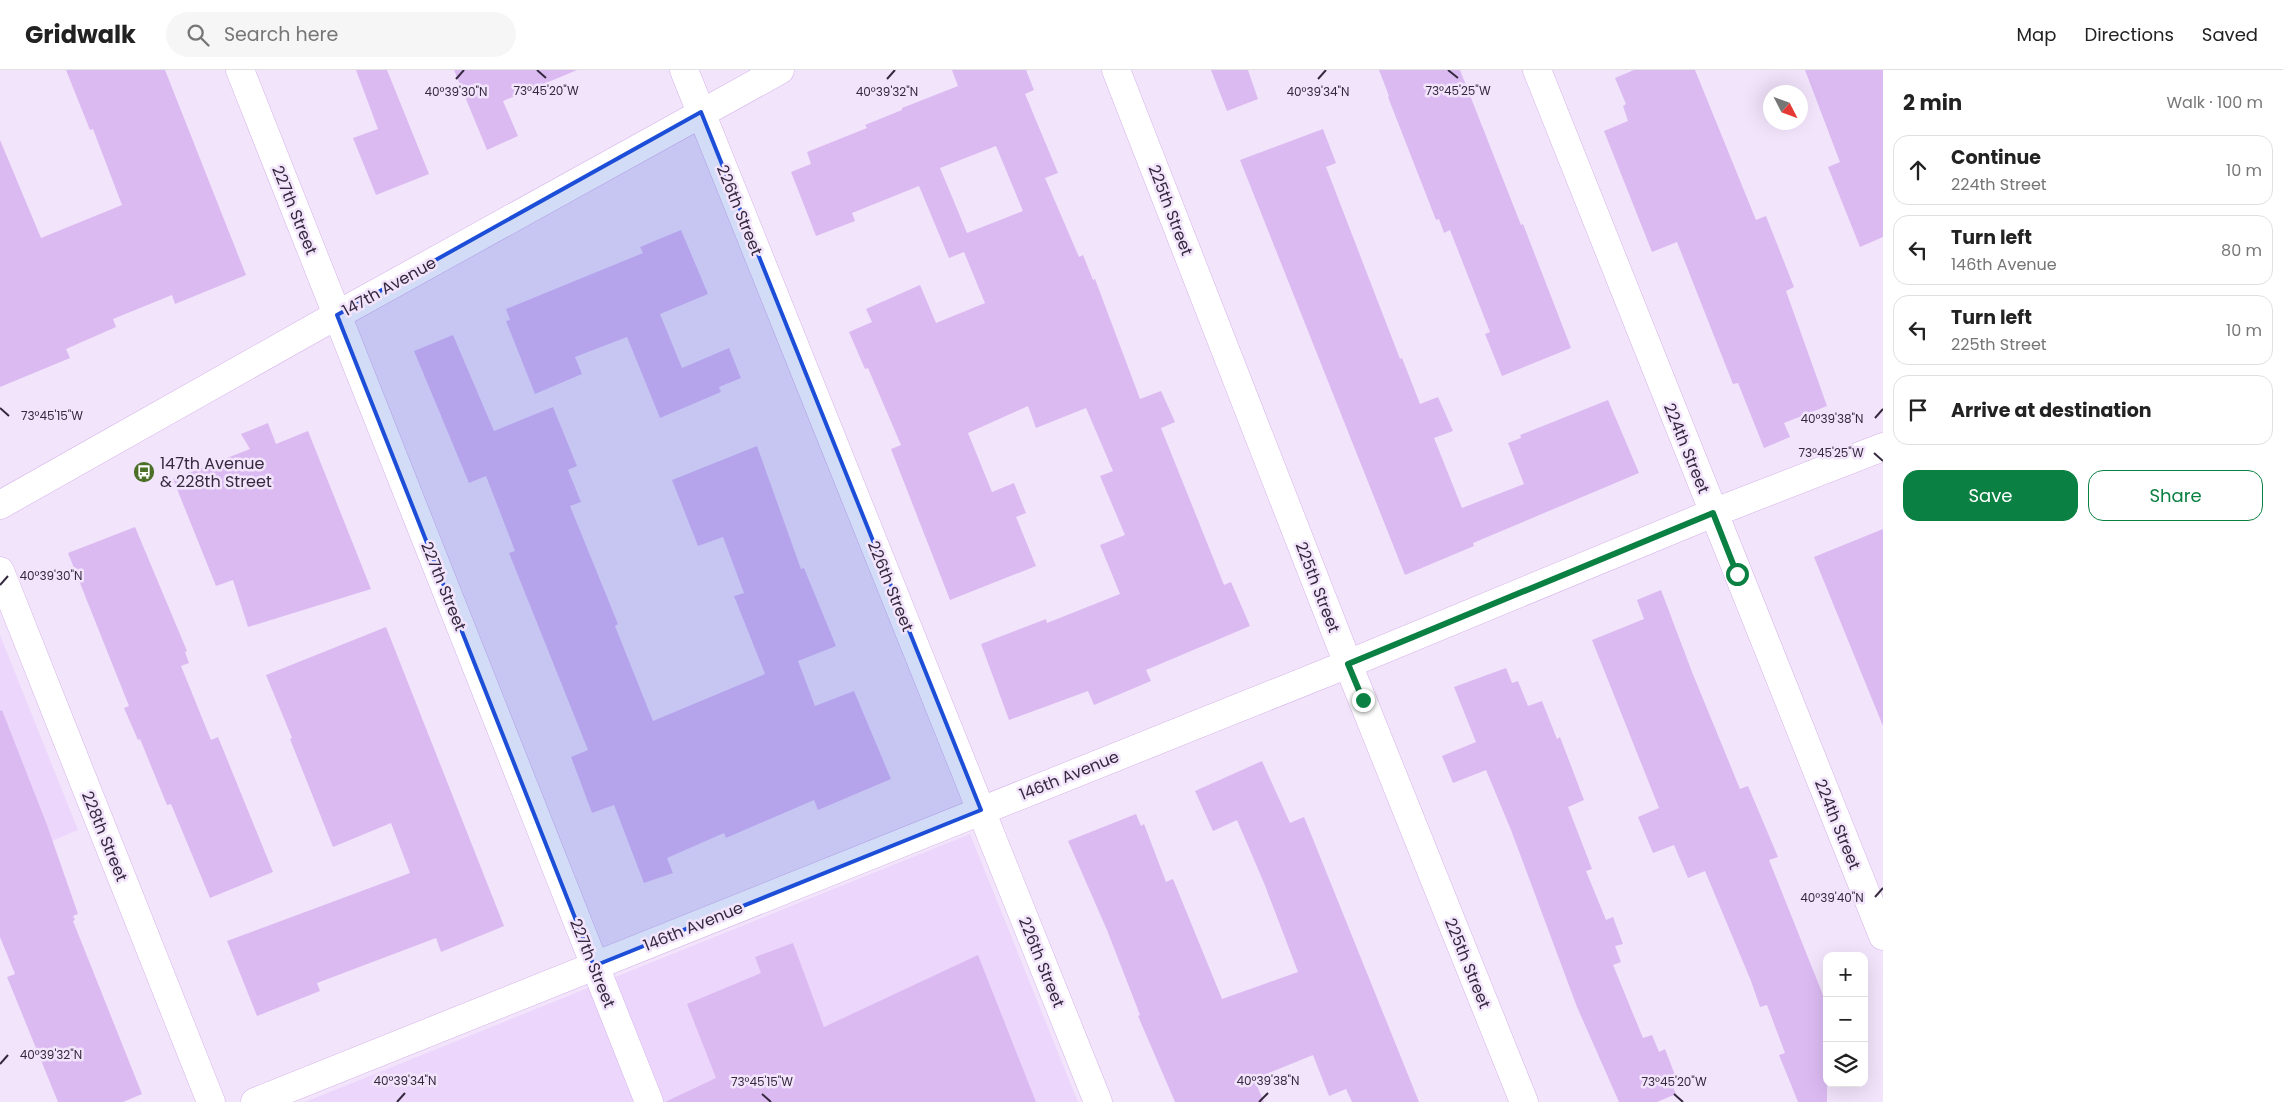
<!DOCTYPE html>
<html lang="en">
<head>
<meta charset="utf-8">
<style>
  :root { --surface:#fff; --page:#f6f6f6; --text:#222; --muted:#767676; --line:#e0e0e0; --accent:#0b8043 }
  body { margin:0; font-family:Poppins,sans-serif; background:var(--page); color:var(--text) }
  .controls { position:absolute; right:15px; bottom:15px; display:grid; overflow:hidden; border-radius:10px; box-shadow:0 5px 20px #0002 }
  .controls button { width:45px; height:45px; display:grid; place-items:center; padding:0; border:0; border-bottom:1px solid var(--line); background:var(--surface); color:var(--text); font:25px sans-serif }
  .compass { position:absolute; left:1763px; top:15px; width:45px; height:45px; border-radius:50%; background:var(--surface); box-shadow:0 5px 20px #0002; rotate:132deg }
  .stop { position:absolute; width:15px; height:15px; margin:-11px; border:4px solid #0b8043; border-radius:50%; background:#fff }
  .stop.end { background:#0b8043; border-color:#fff; box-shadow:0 1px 5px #0008 }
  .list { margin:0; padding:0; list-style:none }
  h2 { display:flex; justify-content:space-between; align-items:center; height:65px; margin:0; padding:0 20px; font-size:21px }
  h2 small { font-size:16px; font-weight:400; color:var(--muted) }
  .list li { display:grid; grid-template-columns:32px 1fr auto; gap:15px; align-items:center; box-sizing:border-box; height:70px; margin:0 10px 10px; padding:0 10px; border:1px solid var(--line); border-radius:15px }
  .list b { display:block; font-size:19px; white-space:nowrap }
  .list p { margin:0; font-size:16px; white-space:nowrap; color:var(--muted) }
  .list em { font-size:16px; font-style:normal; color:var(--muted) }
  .actions { display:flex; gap:10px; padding:15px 20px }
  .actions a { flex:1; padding:11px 0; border:1px solid var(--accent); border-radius:15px; text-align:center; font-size:18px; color:var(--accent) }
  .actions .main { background:var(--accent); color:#fff }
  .icon { flex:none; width:28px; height:28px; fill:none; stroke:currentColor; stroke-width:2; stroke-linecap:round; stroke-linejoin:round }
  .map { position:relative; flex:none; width:1883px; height:1032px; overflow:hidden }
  header { display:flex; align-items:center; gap:30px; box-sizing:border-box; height:70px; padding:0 25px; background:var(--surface); border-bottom:1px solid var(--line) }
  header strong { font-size:24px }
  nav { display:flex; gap:28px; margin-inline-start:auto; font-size:18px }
  .search { width:350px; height:45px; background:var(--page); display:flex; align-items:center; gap:12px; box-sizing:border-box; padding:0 18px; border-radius:28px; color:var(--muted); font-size:19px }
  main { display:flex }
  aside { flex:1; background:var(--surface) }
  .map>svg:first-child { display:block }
</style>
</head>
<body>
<header>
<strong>Gridwalk</strong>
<div class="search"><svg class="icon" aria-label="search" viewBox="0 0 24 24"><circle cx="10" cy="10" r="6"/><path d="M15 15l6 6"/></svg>Search here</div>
<nav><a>Map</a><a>Directions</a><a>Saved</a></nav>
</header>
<main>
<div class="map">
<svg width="1883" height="1032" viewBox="0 0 1883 1032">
  <rect width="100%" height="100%" fill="#f2e4fb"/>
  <path fill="#edd6fc" d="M 0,565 L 78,760 L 0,793 Z
    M 970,764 L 1078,1032 L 305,1032 Z"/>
  <path fill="#dbbaf2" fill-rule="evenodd" d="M 66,0 L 165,0 L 246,205 L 175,234 L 172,225 L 113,249 L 116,257 L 66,279 L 70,288 L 0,317 L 0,70 L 41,168 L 122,135 L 93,59 L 90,60 Z
    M 356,0 L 387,0 L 429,104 L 376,125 L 353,68 L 378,59 Z
    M 454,0 L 577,0 L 503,31 L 518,66 L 487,80 Z
    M 952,0 L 1026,0 L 1034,20 L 1025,24 L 1058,103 L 1045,108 L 1079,187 L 1083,185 L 1093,210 L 1095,209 L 1140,329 L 1161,321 L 1175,352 L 1161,358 L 1224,515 L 1231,512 L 1250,556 L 1146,600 L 1151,611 L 1094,635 L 1088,621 L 1009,650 L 981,574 L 1046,549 L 1047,553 L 1120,524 L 1100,475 L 1125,465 L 1100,406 L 1113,401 L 1086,338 L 1036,358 L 1028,336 L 968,363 L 992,422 L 1014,413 L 1026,443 L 1016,447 L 1036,496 L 950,530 L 891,379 L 901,375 L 868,298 L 865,299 L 849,262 L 872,252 L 866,239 L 920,215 L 936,253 L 985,233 L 964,182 L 949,188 L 919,116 L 852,143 L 855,151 L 816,166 L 791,102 L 811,94 L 807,82 L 867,58 L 865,55 L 902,40 L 902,38 L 958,16 ZM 996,76 L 1023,141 L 967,163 L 940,98 Z
    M 1211,0 L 1248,0 L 1258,29 L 1227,41 Z
    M 1379,0 L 1460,0 L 1521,155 L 1523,154 L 1571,278 L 1502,306 L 1485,264 L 1490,262 L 1450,160 L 1444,163 L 1439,149 L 1436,150 L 1388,27 L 1389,26 Z
    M 1634,0 L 1695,0 L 1756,150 L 1766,146 L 1794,217 L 1786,221 L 1827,336 L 1784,353 L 1790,367 L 1764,378 L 1738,313 L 1733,314 L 1677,172 L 1652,182 L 1604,61 L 1628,51 L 1623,36 L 1626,34 L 1615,8 Z
    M 1805,0 L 1883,0 L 1883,167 L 1860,177 L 1828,97 L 1840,92 Z
    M 1323,59 L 1336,93 L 1326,97 L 1400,289 L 1402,288 L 1420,334 L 1438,327 L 1453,361 L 1434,368 L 1462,438 L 1524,414 L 1508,373 L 1521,368 L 1520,365 L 1608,330 L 1639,403 L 1473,473 L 1474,476 L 1405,505 L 1240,90 Z
    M 681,160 L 708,224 L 660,244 L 682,298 L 729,278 L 741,308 L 719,317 L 721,322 L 660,348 L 627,267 L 575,287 L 582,304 L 535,324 L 506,251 L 510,250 L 506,239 L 643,183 L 640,177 Z
    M 453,265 L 494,361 L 553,337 L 577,396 L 568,400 L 581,432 L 570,436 L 618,554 L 615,556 L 653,651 L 765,604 L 734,526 L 744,523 L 723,467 L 698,476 L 672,410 L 757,376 L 801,499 L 804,498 L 836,576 L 798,591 L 815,636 L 854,621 L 891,709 L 818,740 L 814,730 L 726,768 L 724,763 L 667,788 L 673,803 L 644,813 L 614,735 L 592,743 L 571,687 L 588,680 L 509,483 L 515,481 L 486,406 L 469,413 L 414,281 Z
    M 268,353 L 276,374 L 308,361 L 371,519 L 248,557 L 233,510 L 216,516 L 173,409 L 250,379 L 241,364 Z
    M 135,457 L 187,581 L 185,582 L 189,593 L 181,596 L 211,670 L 218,667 L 273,802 L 210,828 L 171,734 L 167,735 L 140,669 L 138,670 L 124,638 L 129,636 L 68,483 Z
    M 1883,459 L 1883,656 L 1814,487 Z
    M 1661,520 L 1692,602 L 1740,719 L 1748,716 L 1778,787 L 1769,790 L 1827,935 L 1827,1032 L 1798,1032 L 1779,985 L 1785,983 L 1767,935 L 1760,937 L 1751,911 L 1705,801 L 1688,808 L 1674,775 L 1653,783 L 1638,747 L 1659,738 L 1592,570 L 1644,549 L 1637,530 Z
    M 386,557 L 504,856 L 441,882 L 436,868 L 317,913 L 320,921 L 257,946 L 227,871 L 410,803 L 391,753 L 333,777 L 290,669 L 292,668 L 266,605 Z
    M 1506,598 L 1512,613 L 1518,611 L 1528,636 L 1542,631 L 1557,669 L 1560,667 L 1584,730 L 1568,737 L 1592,799 L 1586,801 L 1606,850 L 1613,847 L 1623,874 L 1615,876 L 1621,892 L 1613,895 L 1643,968 L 1652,965 L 1659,982 L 1665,979 L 1675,1005 L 1669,1008 L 1676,1024 L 1657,1032 L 1619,1032 L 1577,937 L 1511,760 L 1486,700 L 1453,713 L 1442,686 L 1476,672 L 1454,617 Z
    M 2,640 L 47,755 L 78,844 L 73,846 L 75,850 L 73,851 L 142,1024 L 123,1032 L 58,1032 L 7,907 L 15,904 L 0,867 L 0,641 Z
    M 1262,691 L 1290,753 L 1304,747 L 1419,1032 L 1352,1032 L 1346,1019 L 1329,1026 L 1313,985 L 1254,1009 L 1264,1032 L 1175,1032 L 1138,946 L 1140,945 L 1107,860 L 1068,771 L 1136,744 L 1141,756 L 1144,754 L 1166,812 L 1173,809 L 1222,929 L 1298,902 L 1264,813 L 1237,750 L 1213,761 L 1195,721 Z
    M 793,873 L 824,957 L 978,885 L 1036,1032 L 665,1032 L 716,1008 L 687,934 L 761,903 L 755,887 Z"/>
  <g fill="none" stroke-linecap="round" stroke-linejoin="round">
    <g stroke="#d5b3eb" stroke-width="29">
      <path id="minor" d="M 240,0 L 649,1032
        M 684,0 L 1098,1032
        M 1537,0 L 1883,866
        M 0,501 L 211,1032
        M 255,1032 L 1348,594 L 1713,443 L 1883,377"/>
    </g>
    <g stroke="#d5b3eb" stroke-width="29">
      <path id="tertiary" d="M 1116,0 L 1348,594 L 1524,1032
        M 0,435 L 337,245 L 780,0"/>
    </g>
    <use href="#minor" stroke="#fff" stroke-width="28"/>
    <use href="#tertiary" stroke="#fff" stroke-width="28"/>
  </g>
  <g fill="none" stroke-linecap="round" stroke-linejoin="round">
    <path stroke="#0b8043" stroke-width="6" d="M 1363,630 L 1348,594 L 1713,443 L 1737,504"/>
  </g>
  <path fill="#1d4ed8" fill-opacity="0.2" stroke="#1d4ed8" stroke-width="4" stroke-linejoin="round" d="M 701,42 L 981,740 L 594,896 L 337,245 Z"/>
  <path fill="none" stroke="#36293f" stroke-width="2" d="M 537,0 L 546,8M 1448,0 L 1458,8M 456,9 L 464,0M 887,9 L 895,0M 1318,9 L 1326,0M 0,338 L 9,346M 1875,348 L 1883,339M 1874,383 L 1883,391M 0,515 L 8,506M 1875,827 L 1883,818M 0,994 L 8,985M 762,1024 L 771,1032M 1674,1024 L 1683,1032M 397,1032 L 405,1023M 1259,1032 L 1268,1023"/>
  <defs>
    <g id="bus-disc" transform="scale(1.125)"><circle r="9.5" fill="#4c6f28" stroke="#f2e4fb"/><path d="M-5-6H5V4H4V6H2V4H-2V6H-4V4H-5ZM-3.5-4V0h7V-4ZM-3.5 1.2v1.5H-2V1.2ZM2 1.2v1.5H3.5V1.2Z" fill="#fff"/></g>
  </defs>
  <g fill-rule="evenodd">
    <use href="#bus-disc" x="144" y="402"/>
  </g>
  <g text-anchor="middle" stroke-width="5" stroke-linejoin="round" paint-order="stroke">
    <g font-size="16" fill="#36293f" stroke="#f2e4fb">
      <text transform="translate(295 140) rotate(68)" y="6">227th Street</text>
      <text transform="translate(740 140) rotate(68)" y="6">226th Street</text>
      <text transform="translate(1171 140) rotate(69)" y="6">225th Street</text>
      <text transform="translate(389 216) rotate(-29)" y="6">147th Avenue</text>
      <text transform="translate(1687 378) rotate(68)" y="6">224th Street</text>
      <text transform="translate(444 516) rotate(68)" y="6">227th Street</text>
      <text transform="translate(891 516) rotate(68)" y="6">226th Street</text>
      <text transform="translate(1318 517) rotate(69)" y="6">225th Street</text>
      <text transform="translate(1069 705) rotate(-22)" y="6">146th Avenue</text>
      <text transform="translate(1838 754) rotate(68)" y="6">224th Street</text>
      <text transform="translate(105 766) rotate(68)" y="6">228th Street</text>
      <text transform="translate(693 856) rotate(-22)" y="6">146th Avenue</text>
      <text transform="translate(1042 892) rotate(68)" y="6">226th Street</text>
      <text transform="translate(593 893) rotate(68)" y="6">227th Street</text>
      <text transform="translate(1468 893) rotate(68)" y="6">225th Street</text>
    </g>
    <g font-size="16" fill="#36293f" stroke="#f2e4fb" text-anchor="start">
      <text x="160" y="399">147th Avenue<tspan x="160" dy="18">&amp; 228th Street</tspan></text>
    </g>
  </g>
  <g font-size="12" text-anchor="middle" fill="#36293f" stroke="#f2e4fb" stroke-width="5" stroke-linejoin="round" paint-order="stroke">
    <text x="546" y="25">73°45'20"W</text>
    <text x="1458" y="25">73°45'25"W</text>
    <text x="456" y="26">40°39'30"N</text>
    <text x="887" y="26">40°39'32"N</text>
    <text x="1318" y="26">40°39'34"N</text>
    <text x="52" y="350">73°45'15"W</text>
    <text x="1832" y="353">40°39'38"N</text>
    <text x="1831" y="387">73°45'25"W</text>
    <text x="51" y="510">40°39'30"N</text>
    <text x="1832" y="832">40°39'40"N</text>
    <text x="51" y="989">40°39'32"N</text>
    <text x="405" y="1015">40°39'34"N</text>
    <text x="1268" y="1015">40°39'38"N</text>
    <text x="762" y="1016">73°45'15"W</text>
    <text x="1674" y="1016">73°45'20"W</text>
  </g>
</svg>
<div class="controls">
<button>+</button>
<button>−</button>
<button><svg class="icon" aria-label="layers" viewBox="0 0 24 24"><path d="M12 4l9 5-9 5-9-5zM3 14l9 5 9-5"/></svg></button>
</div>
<svg class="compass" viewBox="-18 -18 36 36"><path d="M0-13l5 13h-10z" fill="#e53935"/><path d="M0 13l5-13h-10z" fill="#767676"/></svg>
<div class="stop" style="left:1737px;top:504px"></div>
<div class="stop end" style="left:1363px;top:630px"></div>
</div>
<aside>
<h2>2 min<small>Walk · 100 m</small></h2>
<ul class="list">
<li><svg class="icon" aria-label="ahead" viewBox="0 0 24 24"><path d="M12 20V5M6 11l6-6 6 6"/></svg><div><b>Continue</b><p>224th Street</p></div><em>10 m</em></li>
<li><svg class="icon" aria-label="left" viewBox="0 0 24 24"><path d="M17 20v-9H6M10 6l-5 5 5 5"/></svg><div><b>Turn left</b><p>146th Avenue</p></div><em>80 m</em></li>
<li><svg class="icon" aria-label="left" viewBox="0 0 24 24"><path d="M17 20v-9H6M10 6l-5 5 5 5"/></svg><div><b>Turn left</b><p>225th Street</p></div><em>10 m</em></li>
<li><svg class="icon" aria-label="arrive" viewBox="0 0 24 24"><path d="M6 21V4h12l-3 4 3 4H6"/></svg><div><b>Arrive at destination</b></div></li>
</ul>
<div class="actions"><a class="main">Save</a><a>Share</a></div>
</aside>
</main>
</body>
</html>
